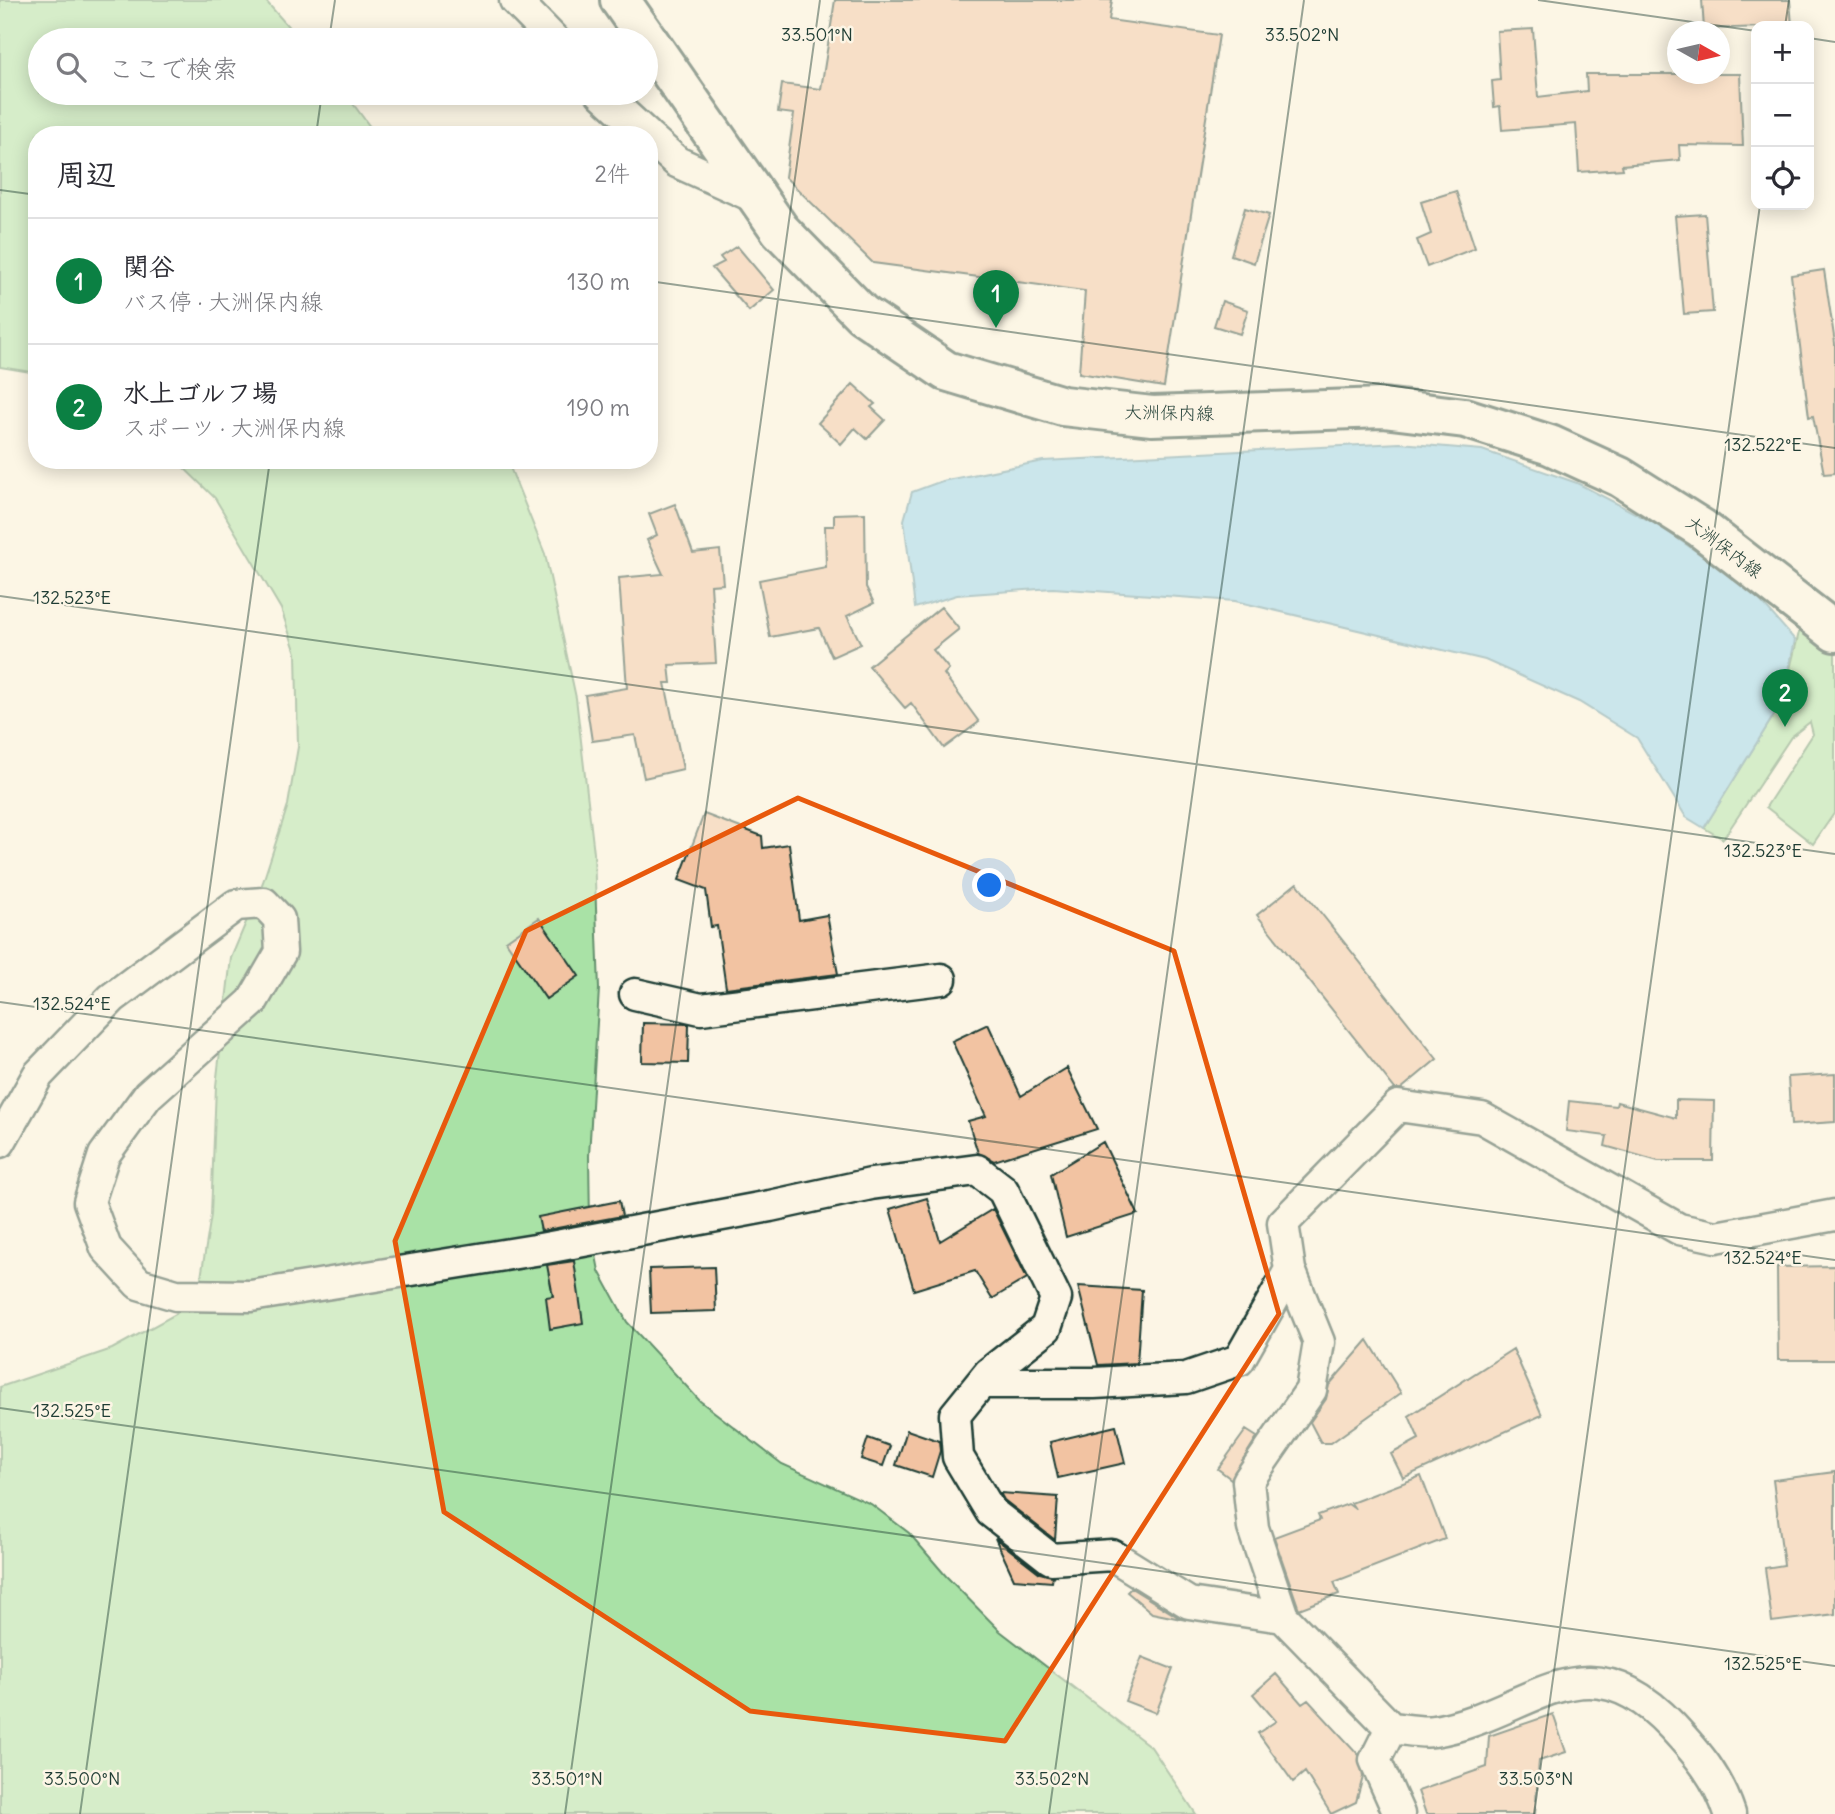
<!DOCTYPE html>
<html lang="ja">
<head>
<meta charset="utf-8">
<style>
  :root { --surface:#fff; --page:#f2f2f3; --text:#2b2b33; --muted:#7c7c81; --line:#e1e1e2; --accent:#0b8043 }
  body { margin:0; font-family:Delius,"Klee One",sans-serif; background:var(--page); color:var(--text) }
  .controls { position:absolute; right:21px; top:21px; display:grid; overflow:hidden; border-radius:14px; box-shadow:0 4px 18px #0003 }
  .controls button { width:63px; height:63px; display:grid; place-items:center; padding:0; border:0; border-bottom:2px solid var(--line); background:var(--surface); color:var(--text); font:35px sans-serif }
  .compass { position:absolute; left:1667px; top:21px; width:63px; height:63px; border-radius:50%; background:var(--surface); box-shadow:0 4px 18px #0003; rotate:98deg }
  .you { position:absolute; left:990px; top:886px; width:24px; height:24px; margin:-18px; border:5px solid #fff; border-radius:50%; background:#1a73e8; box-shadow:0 0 0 10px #1a73e833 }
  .badge { display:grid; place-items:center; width:46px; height:46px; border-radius:50%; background:var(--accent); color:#fff; font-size:23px; font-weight:700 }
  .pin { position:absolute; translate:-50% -58px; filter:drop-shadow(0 2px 4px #0008) }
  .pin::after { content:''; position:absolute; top:37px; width:24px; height:21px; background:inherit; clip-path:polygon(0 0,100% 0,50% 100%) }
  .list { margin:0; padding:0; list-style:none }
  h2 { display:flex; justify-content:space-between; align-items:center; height:91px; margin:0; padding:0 28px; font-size:30px }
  h2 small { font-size:23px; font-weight:400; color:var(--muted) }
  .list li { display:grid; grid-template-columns:46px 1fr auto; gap:21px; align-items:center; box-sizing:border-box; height:126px; padding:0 28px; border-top:2px solid var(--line) }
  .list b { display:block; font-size:26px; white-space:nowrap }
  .list p { margin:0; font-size:23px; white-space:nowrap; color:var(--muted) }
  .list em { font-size:23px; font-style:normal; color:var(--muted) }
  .icon { flex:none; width:38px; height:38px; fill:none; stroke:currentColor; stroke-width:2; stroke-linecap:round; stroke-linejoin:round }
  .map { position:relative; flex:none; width:1835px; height:1814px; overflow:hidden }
  .search { position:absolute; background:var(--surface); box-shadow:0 4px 18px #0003; left:28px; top:28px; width:630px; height:77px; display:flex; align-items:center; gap:18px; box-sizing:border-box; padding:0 24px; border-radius:38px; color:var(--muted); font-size:26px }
  .panel { position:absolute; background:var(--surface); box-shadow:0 4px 18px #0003; left:28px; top:126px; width:630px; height:343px; border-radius:28px }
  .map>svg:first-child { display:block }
</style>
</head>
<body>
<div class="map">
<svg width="1835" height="1814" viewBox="0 0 1835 1814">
  <rect width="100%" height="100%" fill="#fcf5e5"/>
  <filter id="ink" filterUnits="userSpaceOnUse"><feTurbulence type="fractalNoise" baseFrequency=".0143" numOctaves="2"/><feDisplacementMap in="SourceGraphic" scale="14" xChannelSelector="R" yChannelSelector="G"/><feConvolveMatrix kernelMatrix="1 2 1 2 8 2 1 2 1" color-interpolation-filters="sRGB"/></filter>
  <g filter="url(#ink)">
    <path fill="#a9e2a6" stroke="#64906d" stroke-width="2" d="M 0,0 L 265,0 L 300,40 L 40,40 L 40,93 L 345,93 L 376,135 L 37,135 L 37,373 L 0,367 Z
      M 176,460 L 507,460 L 545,554 L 576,698 L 594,853 L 599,989 L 589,1156 L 590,1225 L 599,1271 L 627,1322 L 700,1401 L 782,1464 L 871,1504 L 909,1533 L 946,1576 L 1000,1631 L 1151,1747 L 1196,1814 L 0,1814 L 0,1387 L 112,1349 L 176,1314 L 199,1290 L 211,1215 L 216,1086 L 231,958 L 263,882 L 288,805 L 298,747 L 296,653 L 281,609 L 215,498 Z
      M 1802,620 L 1835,647 L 1835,812 L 1813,844 L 1766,807 L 1813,734 L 1810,722 L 1791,737 L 1723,839 L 1704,828 L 1782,702 Z"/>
    <path fill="#90d2f1" stroke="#6396a5" stroke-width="2" d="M 1400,443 L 1482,450 L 1577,483 L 1658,525 L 1749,588 L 1795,640 L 1782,702 L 1704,828 L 1686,817 L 1637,738 L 1579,702 L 1485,660 L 1235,601 L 1053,588 L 957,595 L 915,608 L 904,520 L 912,492 L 942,481 L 1043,461 Z"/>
    <path fill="#f2c3a2" stroke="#1f3d34" stroke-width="2" d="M 835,0 L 1112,0 L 1109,20 L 1219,35 L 1164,387 L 1079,373 L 1085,291 L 873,263 L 785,177 L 794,114 L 778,112 L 782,84 L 821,89 Z
      M 1702,0 L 1790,0 L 1792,26 L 1704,29 Z
      M 1533,29 L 1538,97 L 1587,91 L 1586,74 L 1740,74 L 1743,146 L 1679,145 L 1680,160 L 1622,165 L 1623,169 L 1579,172 L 1576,124 L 1502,130 L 1500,106 L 1494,107 L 1492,81 L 1500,80 L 1497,31 Z
      M 1456,191 L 1475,248 L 1427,267 L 1417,240 L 1431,234 L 1421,202 Z
      M 1245,208 L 1269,215 L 1254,263 L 1231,255 Z
      M 1705,214 L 1713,312 L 1684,314 L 1675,216 Z
      M 737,246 L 774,290 L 749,311 L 712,268 L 724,262 L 720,257 Z
      M 1824,270 L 1835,343 L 1835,473 L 1824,474 L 1813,416 L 1809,417 L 1791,275 Z
      M 1222,301 L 1248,310 L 1240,334 L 1214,326 Z
      M 853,384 L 875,404 L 871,407 L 885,420 L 867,439 L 855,428 L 841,444 L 818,423 Z
      M 675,504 L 693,553 L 720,550 L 723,584 L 711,585 L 716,663 L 669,665 L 671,683 L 665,683 L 683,769 L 644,778 L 635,735 L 592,741 L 585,695 L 627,688 L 619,578 L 663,574 L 647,540 L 657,535 L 649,514 Z
      M 865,513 L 866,587 L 874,603 L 847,616 L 861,644 L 832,657 L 819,628 L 770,637 L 759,580 L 826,567 L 825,526 L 834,526 L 834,514 Z
      M 941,607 L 959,629 L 933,650 L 949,669 L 944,674 L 979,722 L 944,748 L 911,703 L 905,708 L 869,666 Z
      M 704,814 L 762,836 L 763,848 L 789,844 L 799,920 L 827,915 L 838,974 L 726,988 L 717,926 L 711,927 L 706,890 L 679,880 Z
      M 1297,883 L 1437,1059 L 1401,1089 L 1395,1089 L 1257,915 Z
      M 539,918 L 579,976 L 546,999 L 506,941 Z
      M 643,1023 L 689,1024 L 688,1063 L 642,1062 Z
      M 988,1024 L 1021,1096 L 1067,1068 L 1097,1129 L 994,1161 L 978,1153 L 968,1121 L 986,1116 L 952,1041 Z
      M 1835,1074 L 1835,1122 L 1791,1125 L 1788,1077 Z
      M 1676,1100 L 1714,1101 L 1713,1161 L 1658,1161 L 1605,1146 L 1607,1136 L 1566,1131 L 1569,1101 L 1616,1106 L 1617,1102 L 1676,1118 Z
      M 1103,1142 L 1138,1214 L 1066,1237 L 1051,1174 Z
      M 927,1198 L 940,1241 L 993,1209 L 1027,1278 L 992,1299 L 975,1271 L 914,1290 L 890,1209 Z
      M 619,1201 L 622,1216 L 541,1231 L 538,1217 Z
      M 574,1261 L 583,1323 L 550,1329 L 546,1297 L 553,1296 L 547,1265 Z
      M 1835,1266 L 1835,1360 L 1778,1360 L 1777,1267 Z
      M 714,1267 L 716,1311 L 651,1313 L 649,1269 Z
      M 1078,1286 L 1142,1290 L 1137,1363 L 1098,1365 Z
      M 1368,1340 L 1401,1393 L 1331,1443 L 1321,1443 L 1310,1422 L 1326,1399 L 1329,1385 Z
      M 1513,1349 L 1542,1415 L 1403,1478 L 1391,1454 L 1419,1439 L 1409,1416 Z
      M 1116,1426 L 1125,1463 L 1058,1478 L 1050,1442 Z
      M 907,1430 L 939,1441 L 940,1451 L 932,1477 L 896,1465 Z
      M 1246,1430 L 1257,1437 L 1231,1479 L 1218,1469 Z
      M 868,1438 L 890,1446 L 883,1466 L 861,1459 Z
      M 1835,1472 L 1835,1614 L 1772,1622 L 1765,1568 L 1784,1565 L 1773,1480 Z
      M 1421,1476 L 1445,1539 L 1334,1582 L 1339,1594 L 1299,1609 L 1274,1537 L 1320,1520 L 1318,1515 L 1348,1504 L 1355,1509 L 1351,1503 Z
      M 1000,1493 L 1058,1497 L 1055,1540 L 1004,1500 Z
      M 995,1538 L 1040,1573 L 1053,1576 L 1052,1582 L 1014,1579 Z
      M 1131,1588 L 1180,1618 L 1186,1620 L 1152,1613 L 1127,1592 Z
      M 1142,1657 L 1173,1669 L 1156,1713 L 1125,1701 Z
      M 1276,1674 L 1302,1704 L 1308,1700 L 1359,1755 L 1363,1777 L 1356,1802 L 1331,1814 L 1305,1772 L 1293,1782 L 1258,1733 L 1276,1721 L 1253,1694 Z
      M 1553,1714 L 1566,1752 L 1539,1761 L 1535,1814 L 1426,1814 L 1418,1791 L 1487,1767 L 1489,1736 Z"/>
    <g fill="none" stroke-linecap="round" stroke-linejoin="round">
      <g stroke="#1f3d34" stroke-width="35">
        <path id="minor" d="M 515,0 L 554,40
          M 601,93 L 647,135
          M 649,137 L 677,162 L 759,199
          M 635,994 L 701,1009 L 941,979
          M 0,1142 L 38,1075 L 112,998 L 236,905 L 264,903 L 279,919 L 281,952 L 252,1002 L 148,1095 L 104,1155 L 89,1202 L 106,1248 L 139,1284 L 176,1295 L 251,1296 L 535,1250 L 770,1206 L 871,1184 L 977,1170 L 1003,1190 L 1056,1298 L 1046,1328 L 989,1373 L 955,1415 L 958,1457 L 991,1512 L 1051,1559 L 1112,1555 L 1189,1603 L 1283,1617
          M 981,1383 L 1094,1383 L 1186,1378 L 1239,1360 L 1290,1270
          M 1391,1728 L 1375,1760 L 1399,1814
          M 1730,1814 C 1718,1777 1698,1754 1672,1726 C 1584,1632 1530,1715 1434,1731 C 1421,1733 1404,1729 1391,1728 L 1283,1617 L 1253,1528 L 1248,1481 L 1311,1390 L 1319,1342 L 1290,1270 L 1283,1223 L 1398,1106 L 1482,1118 L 1679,1229 L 1716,1237 L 1835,1215"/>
      </g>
      <g stroke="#1f3d34" stroke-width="44">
        <path id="major" d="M 620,0 L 780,230 L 862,314 L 946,371 L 1063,406 L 1152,416 L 1383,408 L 1465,418 L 1550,445 L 1620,477 L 1701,528 L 1835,632"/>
      </g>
      <use href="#minor" stroke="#fcf5e5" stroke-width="30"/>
      <use href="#major" stroke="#fcf5e5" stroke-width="38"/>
    </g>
  </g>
  <path d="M0 0H1835V1814H0ZM 798,798 L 1174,951 L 1279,1314 L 1005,1741 L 750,1711 L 444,1512 L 395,1241 L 526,931 Z" fill="#fcf5e5" fill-opacity=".55" fill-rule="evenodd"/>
  <path fill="none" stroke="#e8590c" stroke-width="5" stroke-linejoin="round" d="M 798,798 L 1174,951 L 1279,1314 L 1005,1741 L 750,1711 L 444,1512 L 395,1241 L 526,931 Z"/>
  <path fill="none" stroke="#1f3d34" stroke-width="2" stroke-opacity="0.45" d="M 1538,0 L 1756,31M 1785,26 L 1789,0M 1809,38 L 1835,42M 329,40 L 335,0M 316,135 L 322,93M 0,190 L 37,195M 649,281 L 1835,448M 0,596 L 1835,854M 0,1002 L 1835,1260M 0,1408 L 1835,1666M 80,1814 L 270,460M 565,1814 L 820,0M 1049,1814 L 1304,0M 1534,1814 L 1760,205"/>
  <g text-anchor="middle" stroke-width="5" stroke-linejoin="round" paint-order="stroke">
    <g font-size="18" fill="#1f3d34" stroke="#fcf5e5">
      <text transform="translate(1169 413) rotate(1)" y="6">大洲保内線</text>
      <text transform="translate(1724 547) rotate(37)" y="6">大洲保内線</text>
    </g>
  </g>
  <g font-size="18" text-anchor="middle" fill="#1f3d34" stroke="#fcf5e5" stroke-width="5" stroke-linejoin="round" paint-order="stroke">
    <text x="817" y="41">33.501°N</text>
    <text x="1302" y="41">33.502°N</text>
    <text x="1763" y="451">132.522°E</text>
    <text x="72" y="604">132.523°E</text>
    <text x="1763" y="857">132.523°E</text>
    <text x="72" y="1010">132.524°E</text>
    <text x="1763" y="1264">132.524°E</text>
    <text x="72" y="1417">132.525°E</text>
    <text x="1763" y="1670">132.525°E</text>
    <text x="82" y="1785">33.500°N</text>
    <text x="567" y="1785">33.501°N</text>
    <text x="1052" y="1785">33.502°N</text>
    <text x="1536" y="1785">33.503°N</text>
  </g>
</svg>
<div class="controls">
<button>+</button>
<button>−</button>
<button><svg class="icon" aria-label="locate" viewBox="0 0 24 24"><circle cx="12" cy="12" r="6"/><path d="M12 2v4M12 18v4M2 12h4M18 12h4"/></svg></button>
</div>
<svg class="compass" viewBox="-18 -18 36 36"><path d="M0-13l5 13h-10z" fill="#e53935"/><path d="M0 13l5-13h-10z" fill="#7c7c81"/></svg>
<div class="you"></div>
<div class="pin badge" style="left:996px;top:328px">1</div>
<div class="pin badge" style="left:1785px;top:727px">2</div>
<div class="search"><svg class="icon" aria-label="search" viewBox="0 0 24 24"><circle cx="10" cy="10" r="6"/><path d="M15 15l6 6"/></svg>ここで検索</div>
<section class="panel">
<h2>周辺<small>2件</small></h2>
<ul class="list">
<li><span class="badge">1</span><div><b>関谷</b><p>バス停 · 大洲保内線</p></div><em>130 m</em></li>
<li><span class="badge">2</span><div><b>水上ゴルフ場</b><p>スポーツ · 大洲保内線</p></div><em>190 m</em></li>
</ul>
</section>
</div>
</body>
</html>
